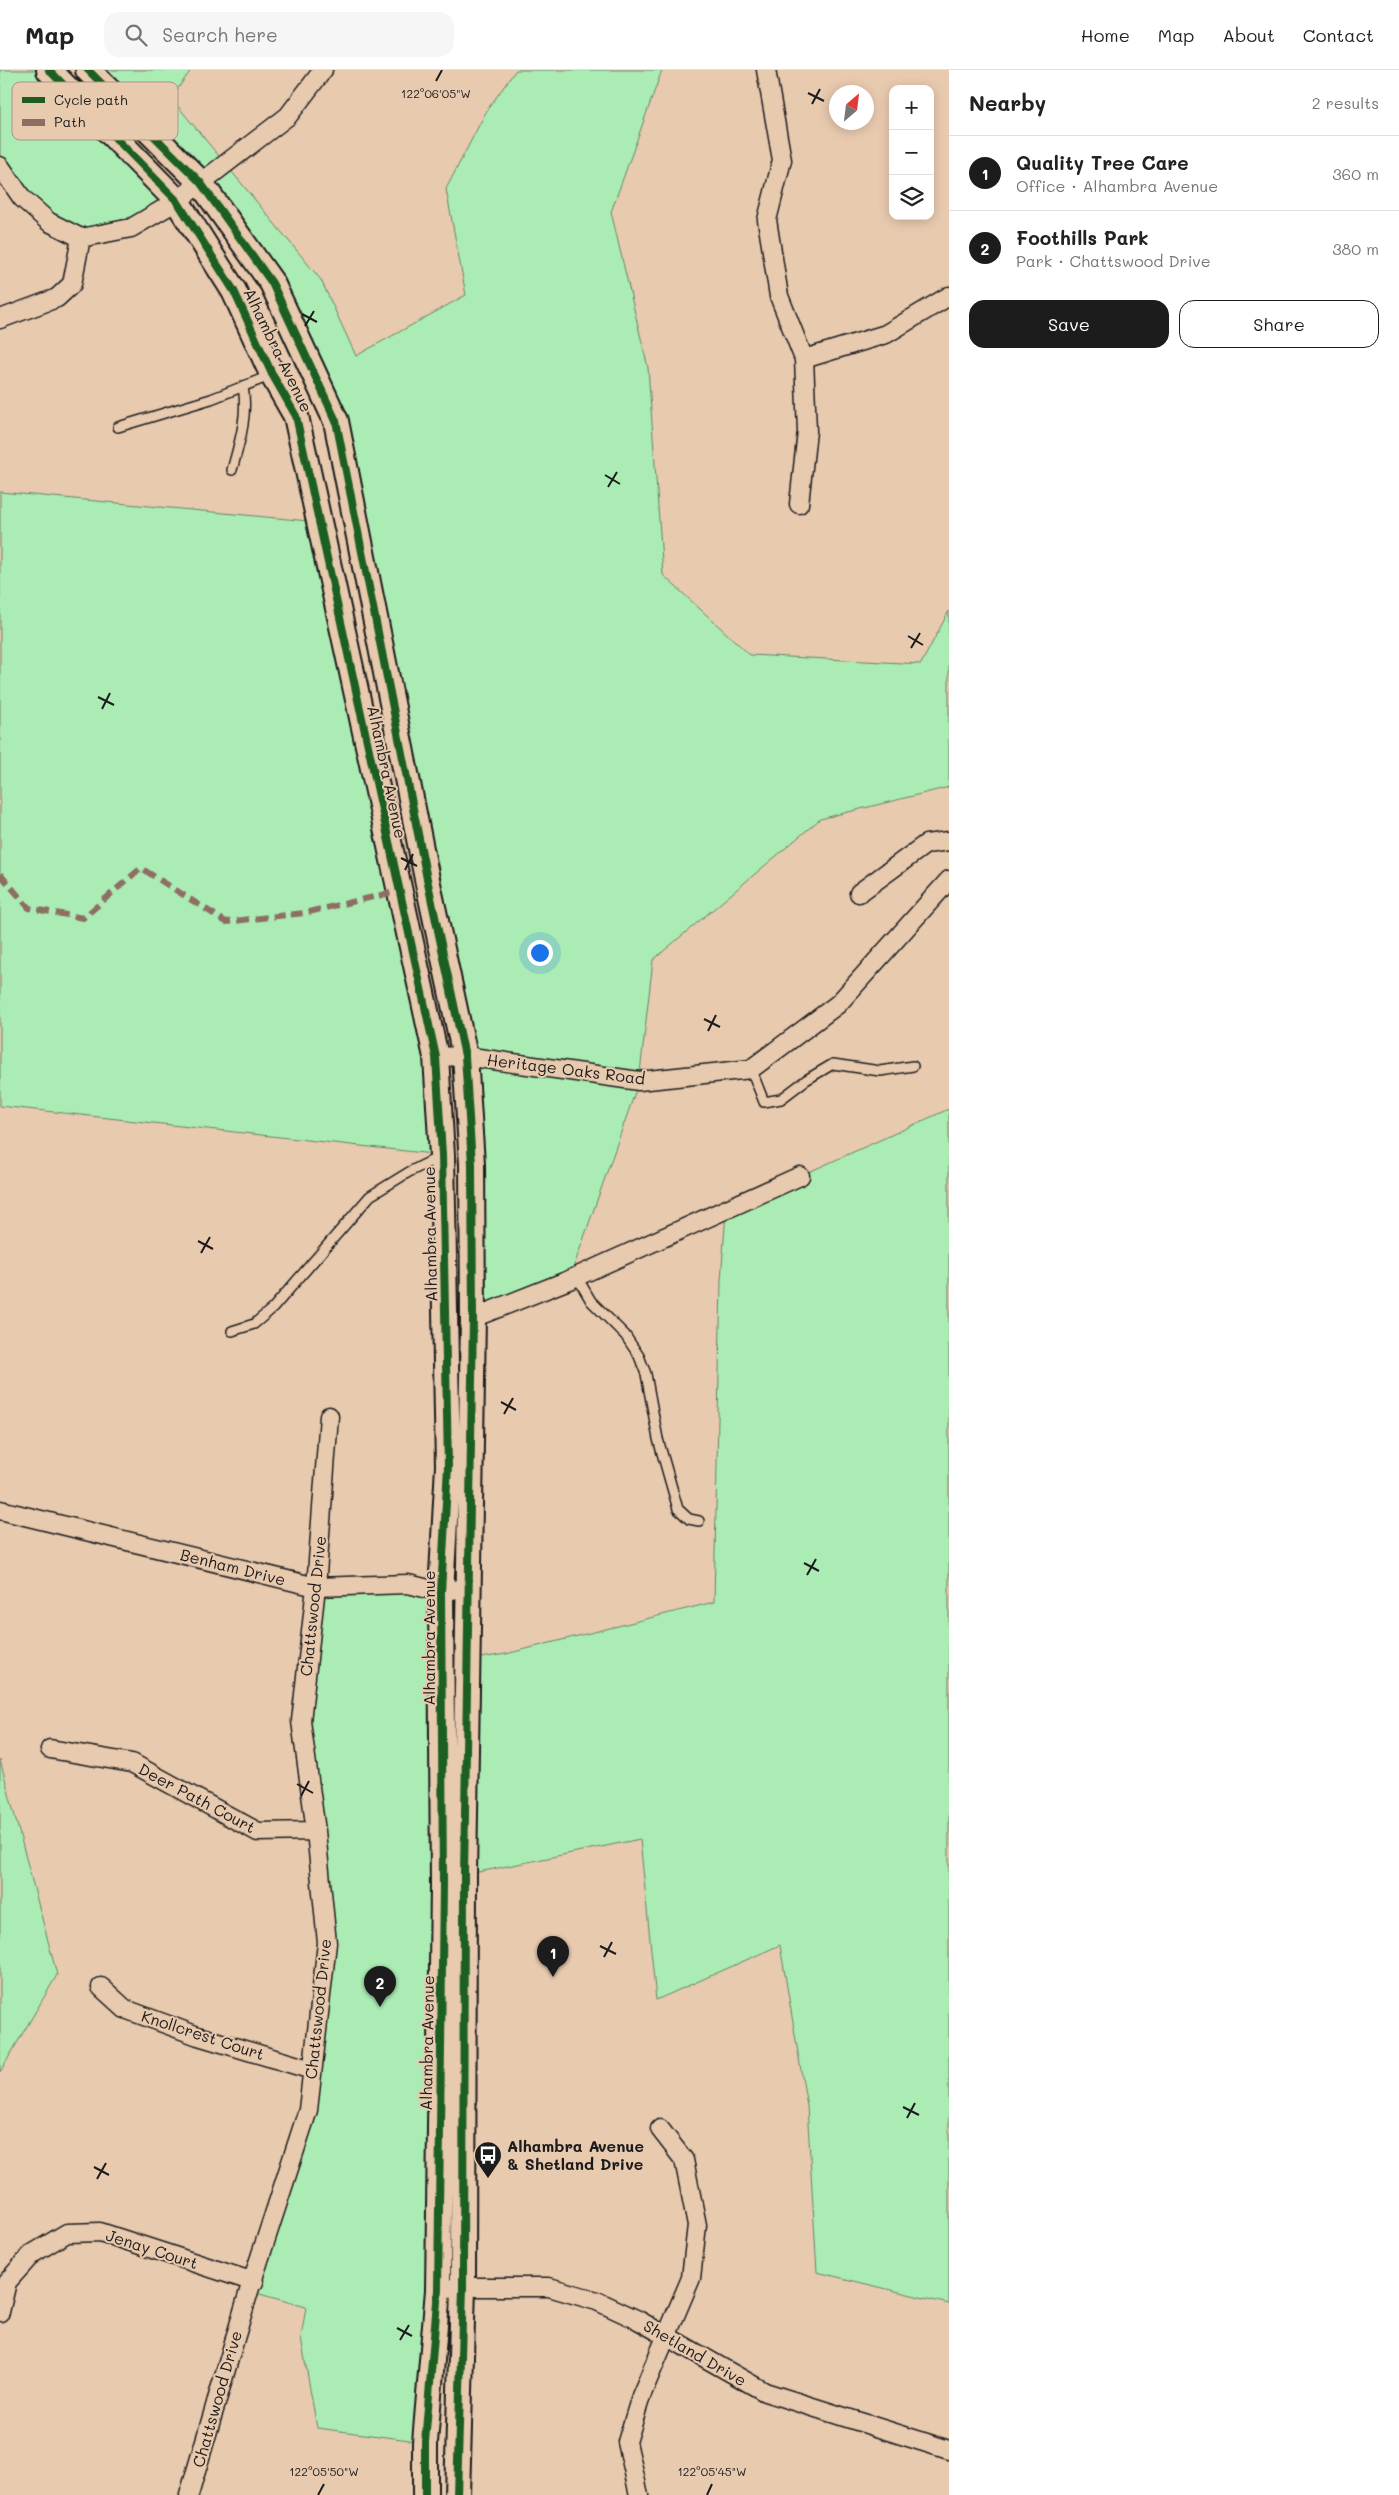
<!DOCTYPE html>
<html lang="en">
<head>
<meta charset="utf-8">
<style>
  :root { --surface:#fff; --page:#f6f6f6; --text:#222; --muted:#767676; --line:#e0e0e0; --accent:#1c1c1c }
  body { margin:0; font-family:Mali,sans-serif; background:var(--page); color:var(--text) }
  .controls { position:absolute; right:15px; top:15px; display:grid; overflow:hidden; border-radius:10px; box-shadow:0 2px 12px #0003 }
  .controls button { width:45px; height:45px; display:grid; place-items:center; padding:0; border:0; border-bottom:1px solid var(--line); background:var(--surface); color:var(--text); font:25px sans-serif }
  .compass { position:absolute; left:829px; top:15px; width:45px; height:45px; border-radius:50%; background:var(--surface); box-shadow:0 2px 12px #0003; rotate:28deg }
  .you { position:absolute; left:539px; top:882px; width:18px; height:18px; margin:-12px; border:4px solid #fff; border-radius:50%; background:#1a73e8; box-shadow:0 0 0 8px #1a73e833 }
  .badge { display:grid; place-items:center; width:32px; height:32px; border-radius:50%; background:var(--accent); color:#fff; font-size:16px; font-weight:700 }
  .pin { position:absolute; translate:-50% -41px; filter:drop-shadow(0 1px 2px #0008) }
  .pin::after { content:''; position:absolute; top:26px; width:18px; height:15px; background:inherit; clip-path:polygon(0 0,100% 0,50% 100%) }
  .list { margin:0; padding:0; list-style:none }
  h2 { display:flex; justify-content:space-between; align-items:center; height:65px; margin:0; padding:0 20px; font-size:21px }
  h2 small { font-size:16px; font-weight:400; color:var(--muted) }
  .list li { display:grid; grid-template-columns:32px 1fr auto; gap:15px; align-items:center; box-sizing:border-box; height:75px; padding:0 20px; border-top:1px solid var(--line) }
  .list b { display:block; font-size:19px; white-space:nowrap }
  .list p { margin:0; font-size:16px; white-space:nowrap; color:var(--muted) }
  .list em { font-size:16px; font-style:normal; color:var(--muted) }
  .actions { display:flex; gap:10px; padding:15px 20px }
  .actions a { flex:1; padding:11px 0; border:1px solid var(--accent); border-radius:15px; text-align:center; font-size:18px; color:var(--accent) }
  .actions .main { background:var(--accent); color:#fff }
  .icon { flex:none; width:28px; height:28px; fill:none; stroke:currentColor; stroke-width:2; stroke-linecap:round; stroke-linejoin:round }
  .map { position:relative; flex:none; width:949px; height:2425px; overflow:hidden }
  header { display:flex; align-items:center; gap:30px; box-sizing:border-box; height:70px; padding:0 25px; background:var(--surface); border-bottom:1px solid var(--line) }
  header strong { font-size:24px }
  nav { display:flex; gap:28px; margin-inline-start:auto; font-size:18px }
  .search { width:350px; height:45px; background:var(--page); display:flex; align-items:center; gap:12px; box-sizing:border-box; padding:0 18px; border-radius:15px; color:var(--muted); font-size:19px }
  main { display:flex }
  aside { flex:1; background:var(--surface) }
  .map>svg:first-child { display:block }
</style>
</head>
<body>
<header>
<strong>Map</strong>
<div class="search"><svg class="icon" aria-label="search" viewBox="0 0 24 24"><circle cx="10" cy="10" r="6"/><path d="M15 15l6 6"/></svg>Search here</div>
<nav><a>Home</a><a>Map</a><a>About</a><a>Contact</a></nav>
</header>
<main>
<div class="map">
<svg width="949" height="2425" viewBox="0 0 949 2425">
  <rect width="100%" height="100%" fill="#e8caaf"/>
  <filter id="ink" filterUnits="userSpaceOnUse"><feTurbulence type="fractalNoise" baseFrequency=".02" numOctaves="2"/><feDisplacementMap in="SourceGraphic" scale="10" xChannelSelector="R" yChannelSelector="G"/><feConvolveMatrix kernelMatrix="1 2 1 2 8 2 1 2 1" color-interpolation-filters="sRGB"/></filter>
  <g filter="url(#ink)">
    <path fill="#abecb4" stroke="#648468" d="M 0,0 L 49,0 L 177,131 L 81,168 L 49,152 L 0,96 Z
      M 88,0 L 191,0 L 171,28 L 321,210 L 356,286 L 466,225 L 446,119 L 487,40 L 516,0 L 662,0 L 611,142 L 648,298 L 663,505 L 750,585 L 921,594 L 949,541 L 949,717 L 820,749 L 653,890 L 639,1011 L 569,1210 L 473,1248 L 465,986 L 336,351 L 272,213 Z
      M 0,422 L 319,452 L 399,821 L 442,1085 L 0,1036 Z
      M 949,1039 L 949,2234 L 817,2202 L 807,2036 L 780,1875 L 656,1930 L 640,1769 L 464,1805 L 468,1590 L 506,1584 L 714,1532 L 721,1211 L 726,1142 L 800,1106 Z
      M 316,1517 L 441,1522 L 425,2372 L 317,2358 L 301,2268 L 306,2237 L 249,2221 L 308,2040 L 327,1873 L 301,1651 Z
      M 0,1690 L 57,1905 L 0,2002 Z"/>
    <g fill="none" stroke-linecap="round" stroke-linejoin="round">
      <g stroke="#1c1c1c" stroke-width="12">
        <path id="lane" d="M 118,357 L 211,329 L 272,305
          M 232,400 C 240,371 248,346 243,316
          M 751,999 L 764,1032 L 781,1029 L 806,1010 L 833,994 L 880,1001 L 913,996
          M 577,1207 L 591,1231 L 625,1265 L 639,1286 L 646,1304 L 658,1369 L 678,1439 L 689,1449 L 699,1451
          M 232,1261 L 254,1254 L 273,1238 L 370,1126 L 409,1102 L 439,1087"/>
      </g>
      <g stroke="#1c1c1c" stroke-width="21">
        <path id="street" d="M 766,0 L 782,90 L 767,150 L 779,226 L 804,289 L 807,361 L 799,434
          M 0,96 L 22,128 L 49,152 L 81,168 L 131,158 L 177,131 L 288,46 L 323,0
          M 0,249 L 57,228 L 72,214 L 81,168
          M 804,289 L 886,264 L 949,226
          M 859,823 L 926,774 L 949,771
          M 436,987 L 465,986 L 639,1011 L 751,999 L 838,934 L 949,810
          M 473,1248 L 569,1210 L 800,1106
          M 0,1440 L 316,1517 L 408,1514 L 441,1522 L 470,1517
          M 50,1679 L 132,1693 L 258,1762 L 316,1761
          M 101,1917 L 125,1939 L 198,1966 L 312,2000
          M 438,2220 L 463,2217 L 549,2217 L 597,2231 L 638,2250 L 765,2322 L 949,2380
          M 0,2242 L 7,2212 L 32,2184 L 67,2163 L 100,2162 L 254,2212
          M 189,2425 L 249,2221 L 308,2040 L 327,1873 L 316,1761 L 301,1651 L 316,1517 L 329,1346
          M 639,2425 L 627,2372 L 641,2326 L 691,2208 L 697,2155 L 684,2090 L 660,2059"/>
      </g>
      <g stroke="#1c1c1c" stroke-width="28">
        <path id="secondary" d="M 49,0 L 177,131 L 234,221 L 272,304 L 296,346 L 436,987 L 442,1085 L 448,1396 L 441,1522 L 443,1815 L 438,2220 L 425,2372 L 425,2425
          M 88,0 L 200,112 L 272,213 L 336,351 L 427,809 L 465,986 L 472,1094 L 473,1248 L 464,1805 L 463,2217 L 457,2425"/>
      </g>
      <use href="#lane" stroke="#e8caaf" stroke-width="9"/>
      <use href="#street" stroke="#e8caaf" stroke-width="18"/>
      <use href="#secondary" stroke="#e8caaf" stroke-width="24"/>
      <path stroke="#8d6e63" stroke-width="6" stroke-dasharray="12 6" stroke-linecap="butt" d="M 0,804 L 29,838 L 83,848 L 141,798 L 226,852 L 304,843 L 399,821"/>
      <g stroke="#e8caaf" stroke-width="11">
        <path id="cycleway" d="M 49,0 L 177,131 L 234,221 L 272,304 L 296,346 L 436,987 L 442,1085 L 448,1396 L 441,1522 L 443,1815 L 438,2220 L 425,2372 L 425,2425
          M 88,0 L 200,112 L 272,213 L 336,351 L 427,809 L 465,986 L 472,1094 L 473,1248 L 464,1805 L 463,2217 L 457,2425"/>
      </g>
      <use href="#cycleway" stroke="#1b5e20" stroke-width="8"/>
    </g>
  </g>
  <path fill="none" stroke="#1c1c1c" stroke-width="2" d="M 436,11 L 442,0M 808,23 L 824,31M 812,34 L 820,19M 302,244 L 317,252M 305,256 L 314,241M 605,405 L 620,414M 608,417 L 617,402M 908,566 L 923,575M 911,578 L 920,563M 98,627 L 114,635M 102,639 L 110,623M 401,788 L 417,796M 405,800 L 413,784M 704,949 L 720,957M 708,961 L 716,945M 198,1171 L 213,1179M 201,1183 L 210,1167M 501,1332 L 516,1340M 504,1344 L 513,1328M 804,1493 L 819,1501M 807,1505 L 816,1489M 297,1714 L 313,1723M 301,1726 L 309,1711M 600,1876 L 616,1884M 604,1887 L 612,1872M 903,2037 L 919,2045M 907,2048 L 915,2033M 94,2097 L 109,2105M 97,2109 L 106,2093M 397,2258 L 412,2266M 400,2270 L 409,2255M 318,2425 L 324,2414M 707,2425 L 712,2414"/>
  <defs>
    <g id="bus-pin" transform="scale(1.4375)"><path d="M0 17L-7.5 6A9.5 9.5 0 1 1 7.5 6Z" fill="#1c1c1c" stroke="#e8caaf"/><path d="M-5-6H5V4H4V6H2V4H-2V6H-4V4H-5ZM-3.5-4V0h7V-4ZM-3.5 1.2v1.5H-2V1.2ZM2 1.2v1.5H3.5V1.2Z" fill="#fff"/></g>
  </defs>
  <g fill-rule="evenodd">
    <use href="#bus-pin" x="488" y="2085"/>
  </g>
  <g text-anchor="middle" stroke-width="4" stroke-linejoin="round" paint-order="stroke">
    <g font-size="16" fill="#1c1c1c" stroke="#e8caaf">
      <text transform="translate(278 280) rotate(64)" y="6">Alhambra Avenue</text>
      <text transform="translate(387 702) rotate(78)" y="6">Alhambra Avenue</text>
      <text transform="translate(566 999) rotate(7)" y="6">Heritage Oaks Road</text>
      <text transform="translate(430 1164) rotate(-91)" y="6">Alhambra Avenue</text>
      <text transform="translate(233 1497) rotate(14)" y="6">Benham Drive</text>
      <text transform="translate(313 1536) rotate(-84)" y="6">Chattswood Drive</text>
      <text transform="translate(429 1568) rotate(-90)" y="6">Alhambra Avenue</text>
      <text transform="translate(197 1728) rotate(28)" y="6">Deer Path Court</text>
      <text transform="translate(318 1939) rotate(-84)" y="6">Chattswood Drive</text>
      <text transform="translate(203 1965) rotate(18)" y="6">Knollcrest Court</text>
      <text transform="translate(427 1973) rotate(-89)" y="6">Alhambra Avenue</text>
      <text transform="translate(152 2179) rotate(18)" y="6">Jenay Court</text>
      <text transform="translate(695 2283) rotate(30)" y="6">Shetland Drive</text>
      <text transform="translate(217 2329) rotate(-74)" y="6">Chattswood Drive</text>
    </g>
    <g font-size="16" font-weight="bold" fill="#1c1c1c" stroke="#e8caaf" text-anchor="start">
      <text x="507" y="2082">Alhambra Avenue<tspan x="507" dy="18">&amp; Shetland Drive</tspan></text>
    </g>
  </g>
  <rect x="12" y="12" width="166" height="58" rx="8" fill="#e8caaf" stroke="#ab9683" stroke-width="1"/>
  <rect x="22" y="27" width="23" height="6" fill="#1b5e20"/>
  <rect x="22" y="49" width="23" height="7" fill="#8d6e63"/>
  <g font-size="14" fill="#1c1c1c">
    <text x="54" y="35">Cycle path</text>
    <text x="54" y="57">Path</text>
  </g>
  <g font-size="12" text-anchor="middle" fill="#1c1c1c" stroke="#e8caaf" stroke-width="4" stroke-linejoin="round" paint-order="stroke">
    <text x="436" y="28">122°06'05"W</text>
    <text x="324" y="2406">122°05'50"W</text>
    <text x="712" y="2406">122°05'45"W</text>
  </g>
</svg>
<div class="controls">
<button>+</button>
<button>−</button>
<button><svg class="icon" aria-label="layers" viewBox="0 0 24 24"><path d="M12 4l9 5-9 5-9-5zM3 14l9 5 9-5"/></svg></button>
</div>
<svg class="compass" viewBox="-18 -18 36 36"><path d="M0-13l5 13h-10z" fill="#e53935"/><path d="M0 13l5-13h-10z" fill="#767676"/></svg>
<div class="you"></div>
<div class="pin badge" style="left:553px;top:1907px">1</div>
<div class="pin badge" style="left:380px;top:1937px">2</div>
</div>
<aside>
<h2>Nearby<small>2 results</small></h2>
<ul class="list">
<li><span class="badge">1</span><div><b>Quality Tree Care</b><p>Office · Alhambra Avenue</p></div><em>360 m</em></li>
<li><span class="badge">2</span><div><b>Foothills Park</b><p>Park · Chattswood Drive</p></div><em>380 m</em></li>
</ul>
<div class="actions"><a class="main">Save</a><a>Share</a></div>
</aside>
</main>
</body>
</html>
